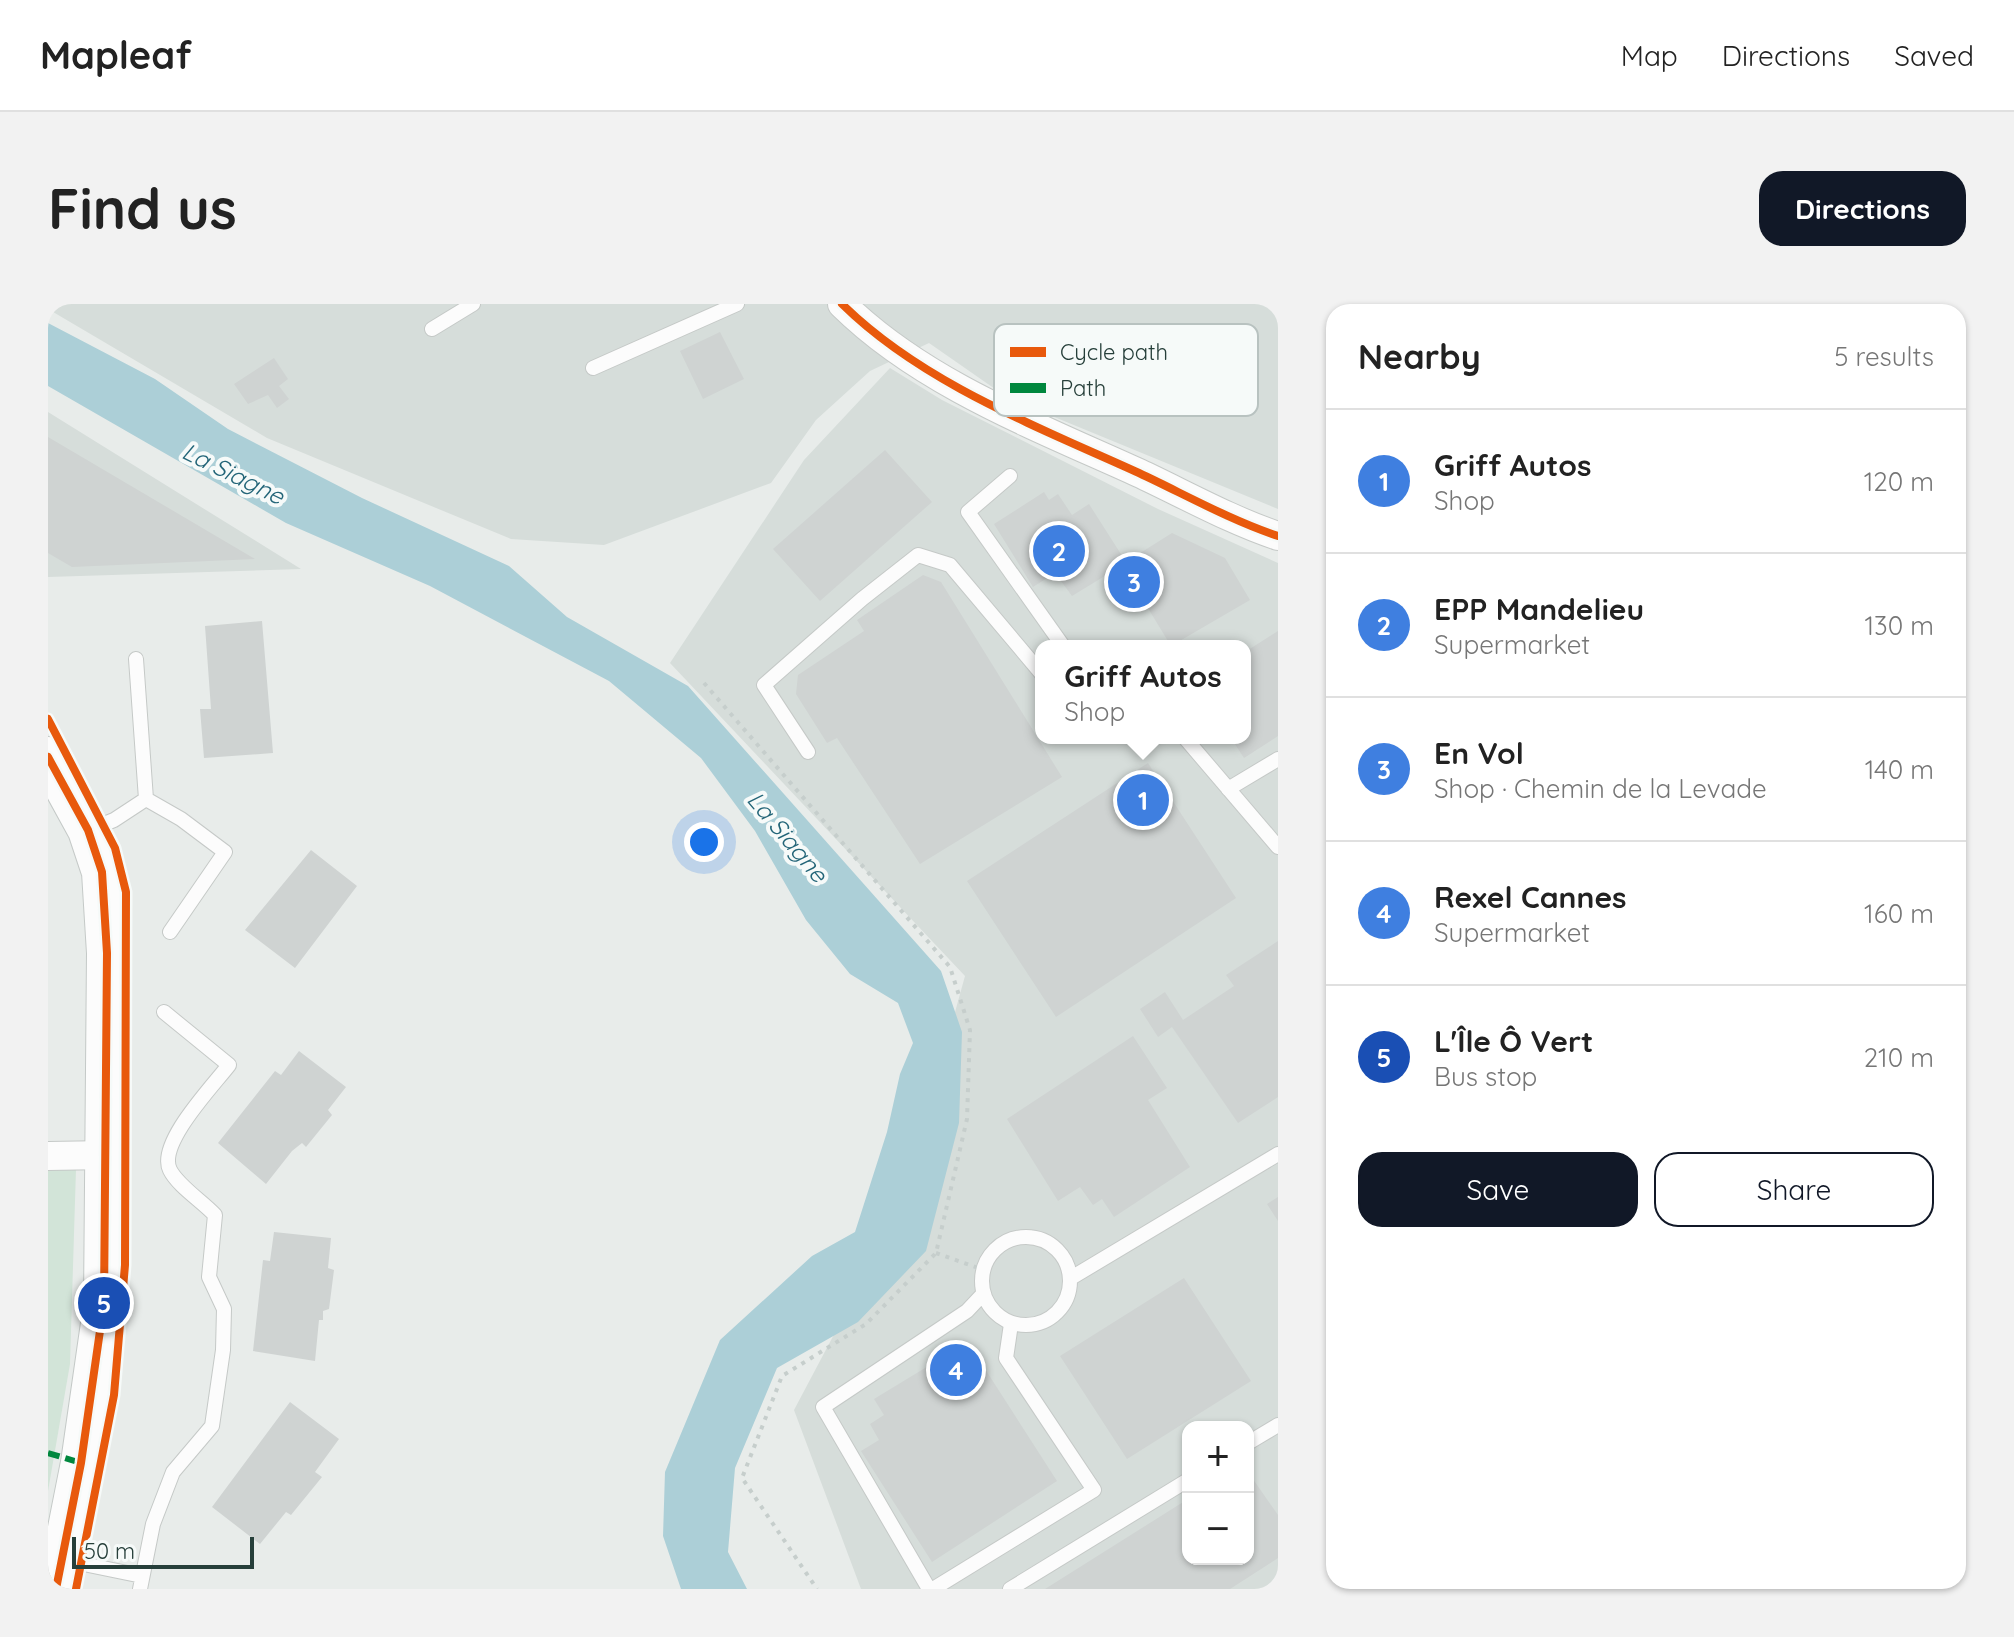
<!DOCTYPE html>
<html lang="en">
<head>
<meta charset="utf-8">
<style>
  :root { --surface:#fff; --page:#f2f2f2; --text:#222; --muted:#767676; --line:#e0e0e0; --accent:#111827 }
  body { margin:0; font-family:Quicksand,sans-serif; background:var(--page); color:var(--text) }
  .controls { position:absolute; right:24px; bottom:24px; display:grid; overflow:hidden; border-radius:16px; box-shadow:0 2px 6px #0004 }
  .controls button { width:72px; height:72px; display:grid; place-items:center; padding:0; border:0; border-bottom:2px solid var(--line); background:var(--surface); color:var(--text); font:40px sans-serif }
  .scale { position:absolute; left:24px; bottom:20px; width:182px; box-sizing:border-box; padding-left:8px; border:4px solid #263f3a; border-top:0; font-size:22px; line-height:28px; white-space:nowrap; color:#263f3a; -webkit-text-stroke:6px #f6faf9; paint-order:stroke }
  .you { position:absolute; left:656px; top:538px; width:28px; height:28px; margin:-20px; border:6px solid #fff; border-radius:50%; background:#1a73e8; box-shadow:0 0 0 12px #1a73e833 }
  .badge { display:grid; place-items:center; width:52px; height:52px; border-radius:50%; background:var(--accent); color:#fff; font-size:26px; font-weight:700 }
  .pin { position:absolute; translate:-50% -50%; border:4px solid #fff; box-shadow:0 2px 8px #0006 }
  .popup { position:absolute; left:987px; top:336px; width:216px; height:104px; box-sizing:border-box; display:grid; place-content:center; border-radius:16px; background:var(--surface); filter:drop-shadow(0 2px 6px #0005); font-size:26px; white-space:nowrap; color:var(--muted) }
  .popup b { font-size:30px; color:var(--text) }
  .popup::after { content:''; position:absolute; left:50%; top:100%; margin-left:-16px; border:16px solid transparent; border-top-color:var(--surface) }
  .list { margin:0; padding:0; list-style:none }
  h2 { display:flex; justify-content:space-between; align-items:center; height:104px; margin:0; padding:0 32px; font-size:34px }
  h2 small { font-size:26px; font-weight:400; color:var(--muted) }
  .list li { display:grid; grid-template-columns:52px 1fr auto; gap:24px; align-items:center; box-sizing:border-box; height:144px; padding:0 32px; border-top:2px solid var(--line) }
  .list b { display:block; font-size:30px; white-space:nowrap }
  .list p { margin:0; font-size:26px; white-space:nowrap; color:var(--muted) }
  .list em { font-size:26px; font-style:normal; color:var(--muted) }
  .actions { display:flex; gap:16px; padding:24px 32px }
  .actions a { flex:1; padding:18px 0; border:2px solid var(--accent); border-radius:24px; text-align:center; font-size:28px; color:var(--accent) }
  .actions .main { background:var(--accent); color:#fff }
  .map { position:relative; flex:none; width:1230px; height:1285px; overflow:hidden; border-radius:24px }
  header { display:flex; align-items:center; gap:48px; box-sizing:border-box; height:112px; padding:0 40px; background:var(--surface); border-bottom:2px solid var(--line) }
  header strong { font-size:38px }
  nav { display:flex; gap:44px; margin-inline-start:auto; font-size:28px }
  .intro { display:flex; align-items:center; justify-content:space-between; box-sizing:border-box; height:192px; padding:0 48px }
  h1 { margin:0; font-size:56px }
  .button { padding:20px 36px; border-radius:24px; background:var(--accent); color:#fff; font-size:28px; font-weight:700 }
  main { display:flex; gap:48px; padding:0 48px }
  aside { flex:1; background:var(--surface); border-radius:24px; box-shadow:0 2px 6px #0004 }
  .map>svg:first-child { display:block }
</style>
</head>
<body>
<header>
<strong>Mapleaf</strong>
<nav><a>Map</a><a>Directions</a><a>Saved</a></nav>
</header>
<div class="intro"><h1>Find us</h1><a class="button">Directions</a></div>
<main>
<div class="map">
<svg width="1230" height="1285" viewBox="0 0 1230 1285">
  <rect width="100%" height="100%" fill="#e8ecea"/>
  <path fill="#d6ddda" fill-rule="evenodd" d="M 0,0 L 1230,0 L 1230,205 L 960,94 L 881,39 L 822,67 L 768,116 L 723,179 L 556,241 L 463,235 L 219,134 L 0,5 Z
    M 842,64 L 894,96 L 1110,205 L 1230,259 L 1230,1285 L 813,1285 L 746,1106 L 853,904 L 917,672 L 622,359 L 756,156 ZM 993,342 L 1197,342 L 1197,434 L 993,434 ZM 1140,1123 L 1200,1123 L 1200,1255 L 1140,1255 Z
    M 0,108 L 253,265 L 0,273 Z"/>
  <path fill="#d2e4d8" d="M 28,865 L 22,1060 L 0,1187 L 0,866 Z"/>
  <path fill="#accfd7" d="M 0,19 L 107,75 L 180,125 L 314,194 L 461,262 L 519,313 L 640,382 L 893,667 L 914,728 L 911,819 L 878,947 L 810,1018 L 729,1064 L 687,1164 L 680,1248 L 699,1285 L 633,1285 L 615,1232 L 617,1168 L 672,1036 L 764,952 L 807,928 L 839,828 L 852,770 L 865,739 L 850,699 L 802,670 L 758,616 L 707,527 L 653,454 L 561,377 L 382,282 L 238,219 L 0,82 Z"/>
  <path fill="#cfd3d2" d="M 1127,23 L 1132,44 L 1097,50 L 1093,29 Z
    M 672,28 L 696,75 L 655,95 L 632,47 Z
    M 973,43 L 1025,65 L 1013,92 L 961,70 Z
    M 226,54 L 240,75 L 231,82 L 241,95 L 229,104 L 220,91 L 200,100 L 186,80 Z
    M 0,133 L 207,255 L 24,263 L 0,249 Z
    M 837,146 L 884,198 L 772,297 L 725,245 Z
    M 996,188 L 1001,196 L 1010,190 L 1024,211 L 1041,200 L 1078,258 L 1124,229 L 1177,254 L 1202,296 L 1123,342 L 1095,296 L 1080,303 L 1060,270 L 1024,292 L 1007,269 L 985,283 L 946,220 Z
    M 875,271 L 893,278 L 1014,473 L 872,560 L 789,434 L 779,439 L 748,390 L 750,371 L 816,327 L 809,316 Z
    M 214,317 L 225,449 L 156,454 L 152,405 L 163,405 L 157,322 Z
    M 1230,327 L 1230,432 L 1196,454 L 1183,434 L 1197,434 L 1197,348 Z
    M 1100,459 L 1188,594 L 1008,713 L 919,577 Z
    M 263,546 L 309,582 L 247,664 L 197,626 Z
    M 1230,637 L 1230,793 L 1190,819 L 1124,723 L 1110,733 L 1092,705 L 1117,688 L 1135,716 L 1186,682 L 1178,671 Z
    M 1085,732 L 1119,784 L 1100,796 L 1142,863 L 1066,913 L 1054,895 L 1045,901 L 1032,883 L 1010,897 L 959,815 Z
    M 251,747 L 298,783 L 280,806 L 284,811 L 258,843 L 254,839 L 244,847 L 218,880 L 170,839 L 227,767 L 233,771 Z
    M 1230,893 L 1230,917 L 1219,900 Z
    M 226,928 L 283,934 L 280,964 L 286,966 L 281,1005 L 275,1007 L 275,1016 L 271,1016 L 267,1057 L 205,1047 L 215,956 L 222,957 Z
    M 1136,974 L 1203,1077 L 1079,1155 L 1012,1052 Z
    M 905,1047 L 916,1063 L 930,1054 L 1009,1177 L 884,1258 L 813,1147 L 831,1136 L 822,1120 L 836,1111 L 826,1095 Z
    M 242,1098 L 291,1135 L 267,1168 L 274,1173 L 243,1211 L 238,1208 L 212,1240 L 164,1203 Z
    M 1200,1168 L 1230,1211 L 1230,1254 L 1182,1285 L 997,1285 L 1140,1195 L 1140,1255 L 1200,1255 Z"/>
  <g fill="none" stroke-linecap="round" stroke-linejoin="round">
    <g stroke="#c5c9c7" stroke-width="16">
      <path id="service" d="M 384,25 L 425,0
        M 545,64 L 689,0
        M 962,172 L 920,208 L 1015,342
        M 88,355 L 98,495
        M 1137,434 L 1230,543
        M 760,448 L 716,381 L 814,295 L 870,251 L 902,261 L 993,369
        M 1180,485 L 1230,455
        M 41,526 L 66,516 L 98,495 L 133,515 L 177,548 L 122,628
        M934 977a44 44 0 1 1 88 0a44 44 0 1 1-88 0Z
        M 1023,974 L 1230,850
        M 1200,1139 L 1230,1121
        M 16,1256 L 94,1272
        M 92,1285 L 105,1220 L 125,1168 L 164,1122 L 175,1046 L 176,1005 L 161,973 L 167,911 C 154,897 130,882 122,866 C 109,840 164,783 181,761 L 116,708
        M 881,1285 L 775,1103 L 919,1007 L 935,990
        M 885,1285 L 1046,1186 L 958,1054 L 963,1020
        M 962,1285 L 1140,1176"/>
    </g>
    <g stroke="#c5c9c7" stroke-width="30">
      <path id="minor" d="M 794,0 C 874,79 990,123 1091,169 C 1136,190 1182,216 1230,232
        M 0,852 L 60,851"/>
    </g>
    <g stroke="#c4c9c7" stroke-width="42">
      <path id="secondary" d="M 0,453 L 40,526 L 54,568 L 59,649 L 56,999 L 33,1159 L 8,1285"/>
    </g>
    <path stroke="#c6cecc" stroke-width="4" stroke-dasharray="4 6" stroke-linecap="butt" d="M 656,379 L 902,663 L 922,726 L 919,815 L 888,949 L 818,1020 L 734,1072 L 694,1174 L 769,1285
      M 888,949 L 936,966"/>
    <use href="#service" stroke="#fcfcfc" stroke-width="14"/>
    <use href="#minor" stroke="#fcfcfc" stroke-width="28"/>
    <use href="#secondary" stroke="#fcfcfc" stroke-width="40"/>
    <path stroke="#00873e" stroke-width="6" stroke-dasharray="12 6" stroke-linecap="butt" d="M 0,1149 L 33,1159"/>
    <g stroke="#f6faf9" stroke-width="13">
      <path id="cycleway" d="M 794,0 C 874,79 990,123 1091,169 C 1136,190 1182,216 1230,232
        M 0,415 L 67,544 L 78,588 L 77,961 L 66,1091 L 28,1285
        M 0,453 L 40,526 L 54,568 L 59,649 L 56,999 L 33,1159 L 8,1285"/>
    </g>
    <use href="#cycleway" stroke="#e8590c" stroke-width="8"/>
  </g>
  <g text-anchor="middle" stroke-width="8" stroke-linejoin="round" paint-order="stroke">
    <g font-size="24" font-style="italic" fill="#236578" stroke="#f6faf9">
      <text transform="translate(185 170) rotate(26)" y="8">La Siagne</text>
      <text transform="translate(739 533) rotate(50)" y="8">La Siagne</text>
    </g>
  </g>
  <rect x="946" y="20" width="264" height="92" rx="12" fill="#f6faf9" stroke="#b8c2c0" stroke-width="2"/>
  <rect x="962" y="43" width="36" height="10" fill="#e8590c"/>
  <rect x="962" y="79" width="36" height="10" fill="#00873e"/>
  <g font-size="22" fill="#263f3a">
    <text x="1012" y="56">Cycle path</text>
    <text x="1012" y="92">Path</text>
  </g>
</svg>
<div class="controls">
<button>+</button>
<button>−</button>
</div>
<div class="scale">50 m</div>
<div class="you"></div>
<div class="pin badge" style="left:1095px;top:496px;background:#3f7fe0">1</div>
<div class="popup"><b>Griff Autos</b>Shop</div>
<div class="pin badge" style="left:1011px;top:247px;background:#3f7fe0">2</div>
<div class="pin badge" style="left:1086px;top:278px;background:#3f7fe0">3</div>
<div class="pin badge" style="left:908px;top:1066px;background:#3f7fe0">4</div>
<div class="pin badge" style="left:56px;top:999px;background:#1a4fb4">5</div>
</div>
<aside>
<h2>Nearby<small>5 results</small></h2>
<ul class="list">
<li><span class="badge" style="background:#3f7fe0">1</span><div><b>Griff Autos</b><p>Shop</p></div><em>120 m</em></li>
<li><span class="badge" style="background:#3f7fe0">2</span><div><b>EPP Mandelieu</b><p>Supermarket</p></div><em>130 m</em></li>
<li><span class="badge" style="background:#3f7fe0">3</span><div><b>En Vol</b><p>Shop · Chemin de la Levade</p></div><em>140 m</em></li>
<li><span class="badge" style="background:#3f7fe0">4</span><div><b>Rexel Cannes</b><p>Supermarket</p></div><em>160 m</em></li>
<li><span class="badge" style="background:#1a4fb4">5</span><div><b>L'Île Ô Vert</b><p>Bus stop</p></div><em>210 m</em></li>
</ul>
<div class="actions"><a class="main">Save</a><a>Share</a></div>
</aside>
</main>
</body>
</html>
